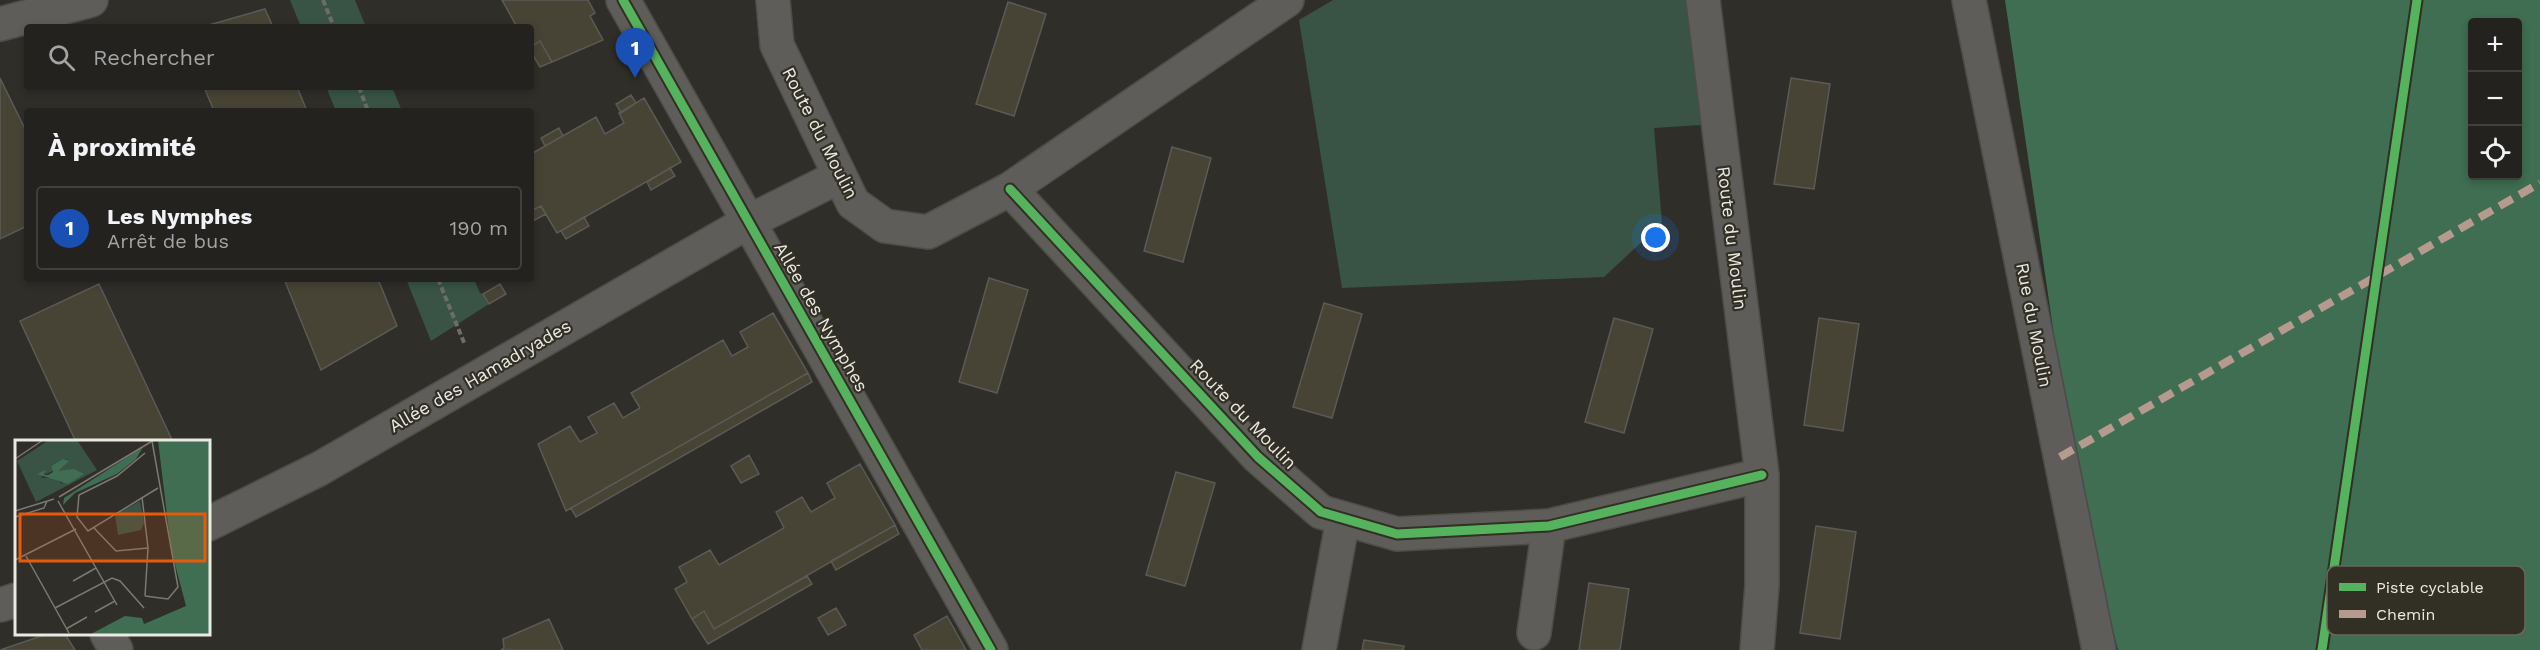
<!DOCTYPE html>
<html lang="fr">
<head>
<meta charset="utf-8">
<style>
  :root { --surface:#23221e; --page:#2f2f2b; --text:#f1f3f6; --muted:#a3a4a4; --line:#403f3c; --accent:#1a73e8 }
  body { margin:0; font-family:"Work Sans",sans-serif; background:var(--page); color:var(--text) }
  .controls { position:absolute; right:18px; top:18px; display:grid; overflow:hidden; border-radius:6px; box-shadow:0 3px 9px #0003 }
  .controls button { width:54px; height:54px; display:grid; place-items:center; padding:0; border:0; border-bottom:2px solid var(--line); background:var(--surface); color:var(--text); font:30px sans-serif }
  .you { position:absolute; left:1656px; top:238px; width:21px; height:21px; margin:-15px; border:4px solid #fff; border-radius:50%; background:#1a73e8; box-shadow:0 0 0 9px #1a73e833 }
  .badge { display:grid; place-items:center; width:39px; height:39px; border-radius:50%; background:var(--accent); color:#fff; font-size:20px; font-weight:700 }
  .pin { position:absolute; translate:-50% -50px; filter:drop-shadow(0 2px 3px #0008) }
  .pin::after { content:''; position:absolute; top:32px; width:21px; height:18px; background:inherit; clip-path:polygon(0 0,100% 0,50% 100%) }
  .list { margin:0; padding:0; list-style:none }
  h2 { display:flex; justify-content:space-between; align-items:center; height:78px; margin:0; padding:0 24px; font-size:26px }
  h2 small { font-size:20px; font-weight:400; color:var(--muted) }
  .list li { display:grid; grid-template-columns:39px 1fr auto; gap:18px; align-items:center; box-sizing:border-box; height:84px; margin:0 12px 12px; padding:0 12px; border:2px solid var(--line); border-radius:6px }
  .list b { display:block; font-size:22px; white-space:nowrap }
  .list p { margin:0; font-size:20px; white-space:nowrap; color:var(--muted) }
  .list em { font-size:20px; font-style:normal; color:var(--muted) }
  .icon { flex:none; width:33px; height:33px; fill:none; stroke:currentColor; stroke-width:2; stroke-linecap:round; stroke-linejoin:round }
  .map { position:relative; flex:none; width:2540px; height:650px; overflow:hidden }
  .search { position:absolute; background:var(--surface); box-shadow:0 3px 9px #0003; left:24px; top:24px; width:510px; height:66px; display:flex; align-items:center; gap:15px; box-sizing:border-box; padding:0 21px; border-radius:6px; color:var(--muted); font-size:22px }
  .panel { position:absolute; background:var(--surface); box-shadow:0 3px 9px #0003; left:24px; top:108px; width:510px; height:174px; border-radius:6px }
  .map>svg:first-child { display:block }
</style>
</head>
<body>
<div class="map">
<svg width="2540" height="650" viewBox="0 0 2540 650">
  <rect width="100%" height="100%" fill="#2f2e28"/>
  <path fill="#395444" d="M 290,0 L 355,0 L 366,27 L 301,27 Z
    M 1333,0 L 1686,0 L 1701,125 L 1654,128 L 1662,223 L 1604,277 L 1342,288 L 1299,20 Z
    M 326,87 L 392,87 L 402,111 L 336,111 Z
    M 406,279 L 474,279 L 480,293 L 483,294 L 489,304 L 431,341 Z"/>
  <path fill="#3f6e52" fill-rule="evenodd" d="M 2005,0 L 2540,0 L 2540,650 L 2118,650 L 2076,486 ZM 2472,22 L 2518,22 L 2518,176 L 2472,176 Z"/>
  <path fill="#474436" stroke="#5b5a55" stroke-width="1.5" d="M 502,0 L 588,0 L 595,13 L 590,16 L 603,40 L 552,62 L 540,41 L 531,47 L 531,27 L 517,27 Z
    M 1008,2 L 1046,14 L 1014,116 L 976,104 Z
    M 265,9 L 273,27 L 202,27 Z
    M 540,41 L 552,62 L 540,67 L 531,52 L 531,47 Z
    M 0,78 L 27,133 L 27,226 L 0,239 Z
    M 1791,78 L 1830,84 L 1814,189 L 1774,184 Z
    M 204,87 L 297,87 L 307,111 L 214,111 Z
    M 631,95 L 636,103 L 621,113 L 616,104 Z
    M 644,98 L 681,162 L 557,233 L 541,206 L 531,211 L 531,154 L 596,117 L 605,134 L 624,123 L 619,113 Z
    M 559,128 L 563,136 L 545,146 L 541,138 Z
    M 1172,147 L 1211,158 L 1183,262 L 1144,251 Z
    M 670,168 L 675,176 L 651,190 L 647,182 Z
    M 541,206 L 546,214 L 531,222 L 531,211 Z
    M 584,217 L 589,226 L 566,239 L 561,231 Z
    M 989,278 L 1028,290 L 997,393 L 959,382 Z
    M 284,279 L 378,279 L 397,326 L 321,370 Z
    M 99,284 L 173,442 L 76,442 L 20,321 Z
    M 500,284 L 506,294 L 489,304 L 483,294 Z
    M 1324,303 L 1362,314 L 1332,418 L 1293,407 Z
    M 773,313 L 808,373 L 566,511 L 538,444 L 570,426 L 580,442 L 597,433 L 588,417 L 614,403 L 623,418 L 640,408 L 631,393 L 723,340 L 732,356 L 748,347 L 740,332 Z
    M 1614,318 L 1653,329 L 1624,433 L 1585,422 Z
    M 1819,318 L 1859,324 L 1843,431 L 1804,425 Z
    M 808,373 L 812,382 L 576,517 L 571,508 Z
    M 749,455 L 759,474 L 741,483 L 731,466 Z
    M 860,464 L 895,525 L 714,629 L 704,611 L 692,619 L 675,589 L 687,582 L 679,567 L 710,550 L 719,565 L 784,528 L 776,512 L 802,497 L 811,512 L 835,498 L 827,483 Z
    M 1176,472 L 1215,483 L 1185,586 L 1146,575 Z
    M 895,525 L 899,534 L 836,570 L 831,561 Z
    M 1816,526 L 1856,532 L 1840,639 L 1800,633 Z
    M 807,576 L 812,584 L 708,644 L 692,619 L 704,611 L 714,629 Z
    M 1589,583 L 1629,589 L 1620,650 L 1579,650 Z
    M 836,608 L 846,625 L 828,635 L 818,618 Z
    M 947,616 L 966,650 L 922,650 L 914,635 Z
    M 549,619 L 563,650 L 501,650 L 504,648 L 503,639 Z
    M 47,634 L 65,634 L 75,650 L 0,650 Z
    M 1364,640 L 1404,646 L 1403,650 L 1362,650 Z"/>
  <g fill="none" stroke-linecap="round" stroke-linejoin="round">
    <g stroke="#4d4c48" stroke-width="36">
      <path id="minor" d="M 623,0 L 991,650
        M 773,0 L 777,45 L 853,203 L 885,226 L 928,232 L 1010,189 L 1287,0
        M 1703,0 L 1762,475 L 1762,585 L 1757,650
        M 1969,0 L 2099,650
        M 0,24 L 91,0
        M 1010,189 L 1258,457 L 1321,512 L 1397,534 L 1549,526 L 1762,475
        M 208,524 L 319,469 L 748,222 L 840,176
        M 0,605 L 16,600
        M 1534,633 L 1549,526
        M 107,634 L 116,650
        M 1319,650 L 1343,519"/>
    </g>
    <path stroke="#6d6c68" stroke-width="4" stroke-dasharray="6 3" stroke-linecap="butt" d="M 323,0 L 334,27
      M 359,87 L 368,111
      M 438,279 L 465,345"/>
    <use href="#minor" stroke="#5e5d59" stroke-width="33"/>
    <path stroke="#b69a8f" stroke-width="8" stroke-dasharray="15 8" stroke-linecap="butt" d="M 2060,457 L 2540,183"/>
    <g stroke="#322f25" stroke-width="13">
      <path id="cycleway" d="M 623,0 L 991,650
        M 1010,189 L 1258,457 L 1321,512 L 1397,534 L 1549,526 L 1762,475
        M 2322,650 L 2417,0"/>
    </g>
    <use href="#cycleway" stroke="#56b35d" stroke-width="9"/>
  </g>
  <g text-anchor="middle" stroke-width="4.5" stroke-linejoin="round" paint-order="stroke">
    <g font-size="18" fill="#eae9e2" stroke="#322f25">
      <text transform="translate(820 133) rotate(63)" y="6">Route du Moulin</text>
      <text transform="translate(1732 238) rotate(83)" y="6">Route du Moulin</text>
      <text transform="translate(821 317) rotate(60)" y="6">Allée des Nymphes</text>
      <text transform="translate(2034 325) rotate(79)" y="6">Rue du Moulin</text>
      <text transform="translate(480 376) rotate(-30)" y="6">Allée des Hamadryades</text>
      <text transform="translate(1243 414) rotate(46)" y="6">Route du Moulin</text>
    </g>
  </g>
  <g transform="translate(15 440)">
    <rect width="195" height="195" fill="#2f2e28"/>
    <path d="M 34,0 L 62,0 L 82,30 L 21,62 L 2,21 ZM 52,19 L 42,31 L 48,44 L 38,37 L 26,38 L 31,32 L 29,35 L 38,31 L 36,26 ZM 125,61 L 129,83 L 126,90 L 103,95 L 100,75 Z" fill="#395444" fill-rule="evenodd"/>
    <path d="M 143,0 L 195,0 L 195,195 L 74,195 L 110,176 L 127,178 L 129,184 L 171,166 L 156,109 ZM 128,7 L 121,19 L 102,34 L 60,53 L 48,65 L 49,58 ZM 48,19 L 54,21 L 43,31 L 59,29 L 69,34 L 53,44 L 22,34 L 30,30 L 29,35 L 33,35 L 38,32 L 36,26 Z" fill="#3f6e52"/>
    <path fill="none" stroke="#7a7972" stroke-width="1.5" d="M 130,13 L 102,36 L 64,55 L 62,77 L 73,91 L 143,48M 0,19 L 28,0M 44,57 L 139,0M 127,57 L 133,108 L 130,156M 43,61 L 102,165M 0,71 L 39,59M 0,77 L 29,68 L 32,61M 79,88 L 101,111 L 133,108M 11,116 L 54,193M 0,120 L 61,89M 58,141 L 81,128M 130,156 L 153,159 L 163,147 L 137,1M 40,168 L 97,138 L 105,141 L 129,168M 80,172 L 100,161M 51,189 L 72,177"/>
    <path fill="#e8590c" fill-opacity="0.15" stroke="#e8590c" stroke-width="3" d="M 5,74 L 190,74 L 190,121 L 5,121 Z"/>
    <rect width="195" height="195" fill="none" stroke="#eae9e2" stroke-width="3"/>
  </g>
  <rect x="2327" y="566" width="198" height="69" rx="9" fill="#322f25" stroke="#69675e" stroke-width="1.5"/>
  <rect x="2339" y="583" width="27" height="8" fill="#56b35d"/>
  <rect x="2339" y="610" width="27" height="8" fill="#b69a8f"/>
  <g font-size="16" fill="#eae9e2">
    <text x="2376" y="593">Piste cyclable</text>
    <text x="2376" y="620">Chemin</text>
  </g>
</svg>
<div class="controls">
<button>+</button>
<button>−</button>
<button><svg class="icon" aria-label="locate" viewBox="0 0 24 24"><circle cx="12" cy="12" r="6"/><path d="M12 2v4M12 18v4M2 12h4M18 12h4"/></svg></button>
</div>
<div class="you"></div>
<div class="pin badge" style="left:635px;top:78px;background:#1a4fb4">1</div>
<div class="search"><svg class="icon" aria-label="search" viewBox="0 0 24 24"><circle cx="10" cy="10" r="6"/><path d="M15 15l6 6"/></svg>Rechercher</div>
<section class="panel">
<h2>À proximité<small></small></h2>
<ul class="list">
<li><span class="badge" style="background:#1a4fb4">1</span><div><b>Les Nymphes</b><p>Arrêt de bus</p></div><em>190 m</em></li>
</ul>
</section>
</div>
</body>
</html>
